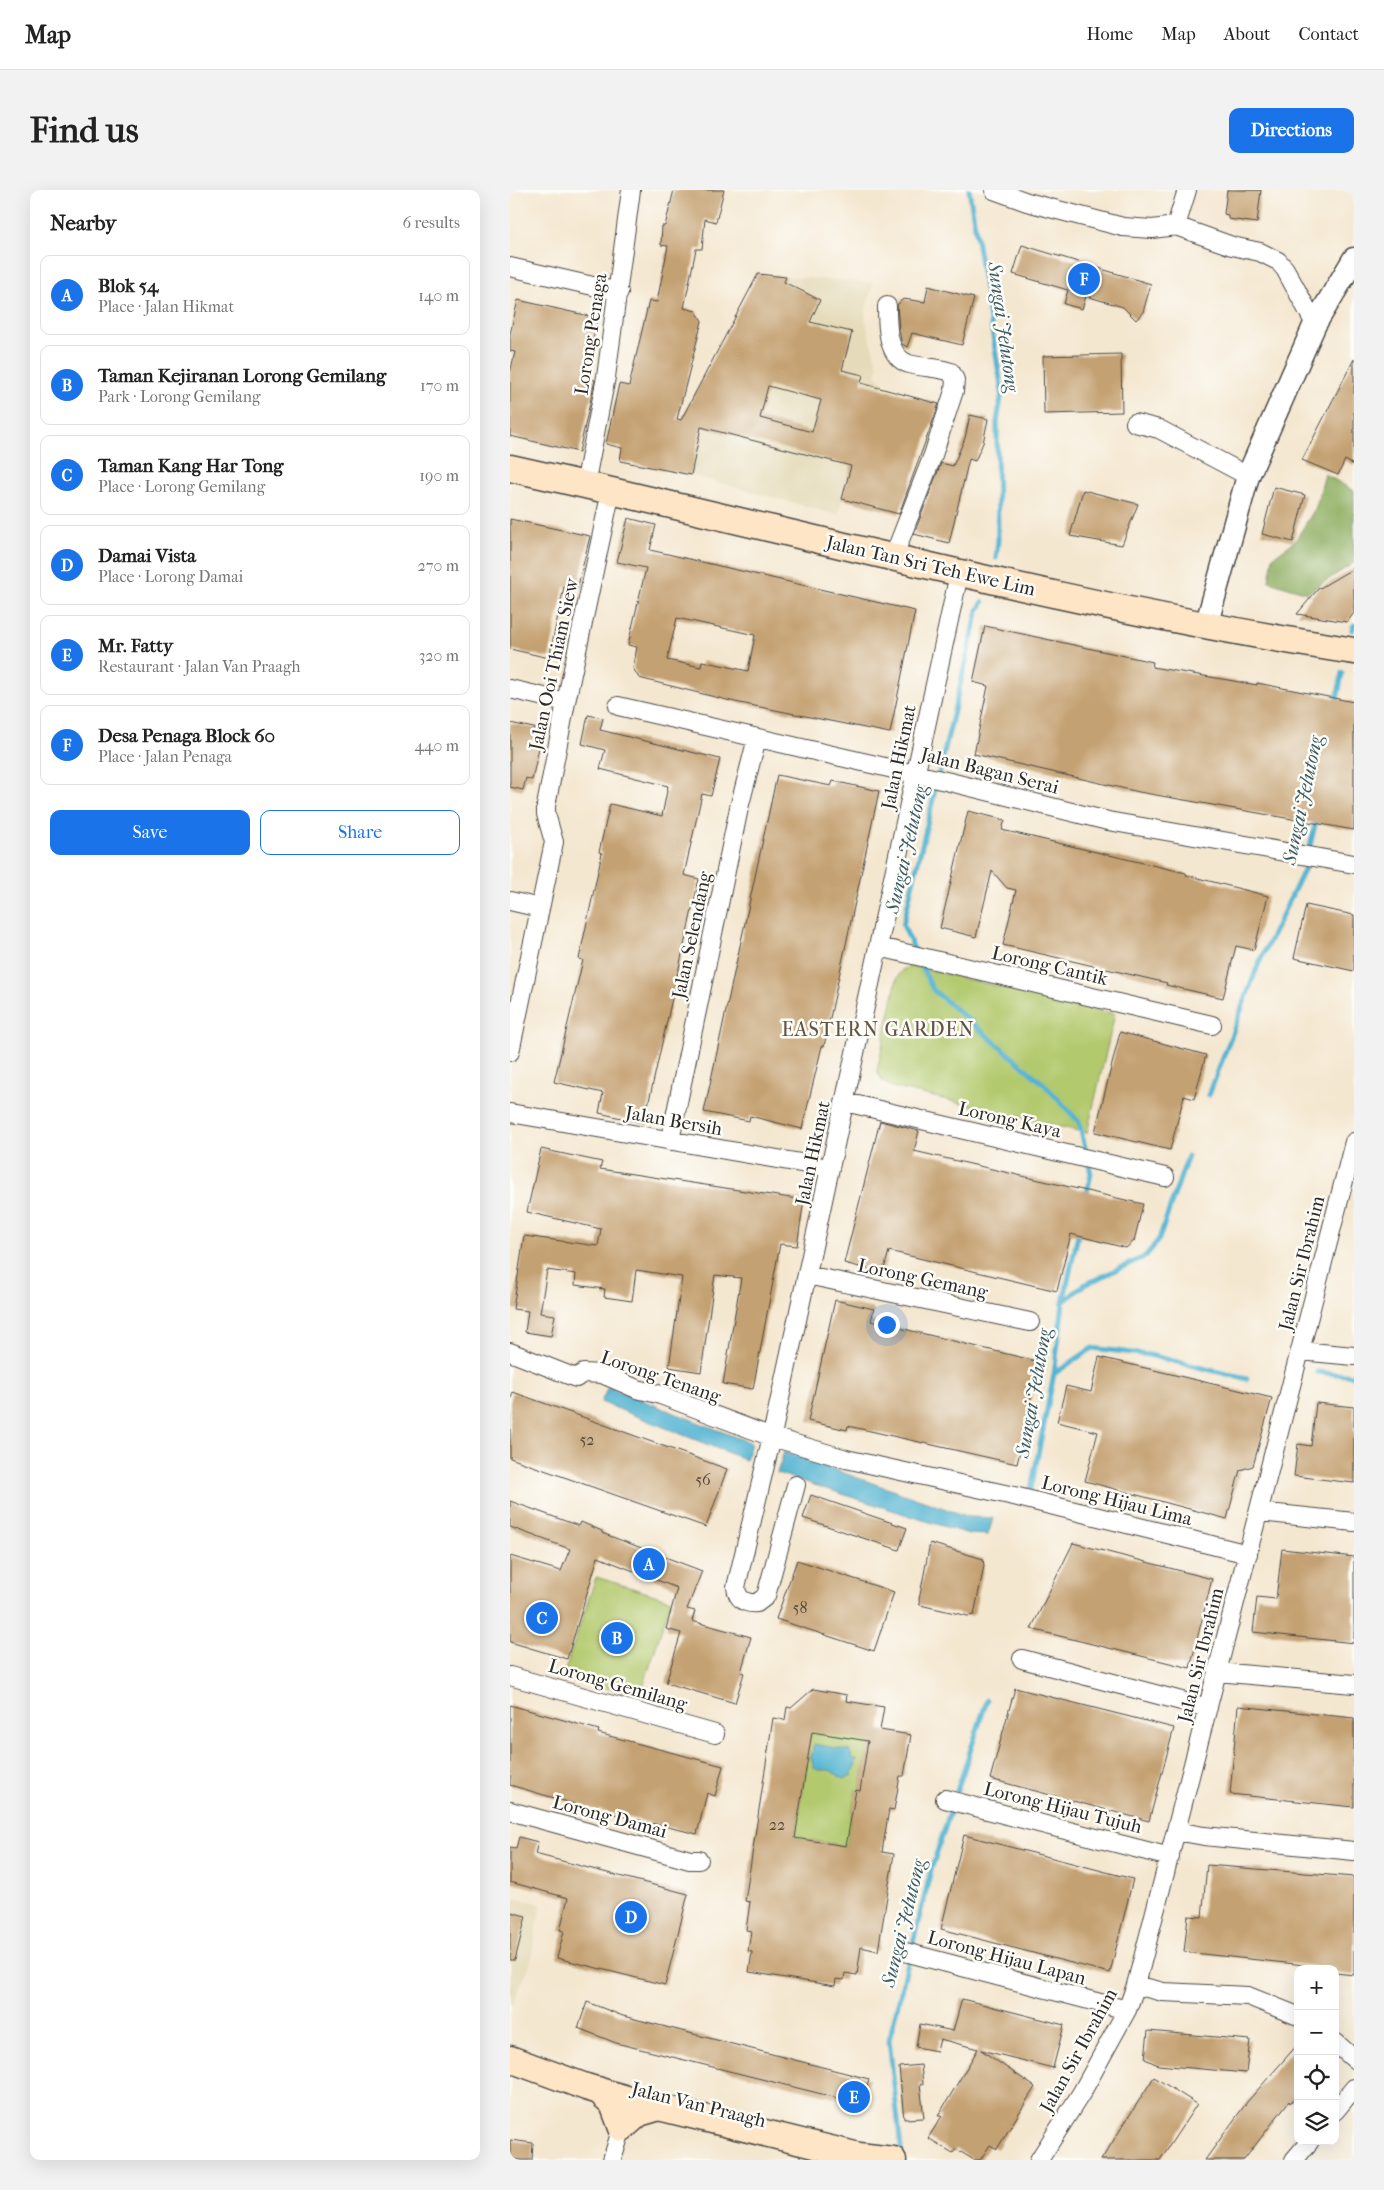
<!DOCTYPE html>
<html lang="en">
<head>
<meta charset="utf-8">
<style>
  :root { --surface:#fff; --page:#f2f2f2; --text:#222; --muted:#767676; --line:#e0e0e0; --accent:#1a73e8 }
  body { margin:0; font-family:"IM FELL French Canon",serif; background:var(--page); color:var(--text) }
  .controls { position:absolute; right:15px; bottom:15px; display:grid; overflow:hidden; border-radius:10px; box-shadow:0 5px 20px #0002 }
  .controls button { width:45px; height:45px; display:grid; place-items:center; padding:0; border:0; border-bottom:1px solid var(--line); background:var(--surface); color:var(--text); font:25px sans-serif }
  .you { position:absolute; left:376px; top:1134px; width:18px; height:18px; margin:-12px; border:4px solid #fff; border-radius:50%; background:#1a73e8; box-shadow:0 0 0 8px #1a73e833 }
  .badge { display:grid; place-items:center; width:32px; height:32px; border-radius:50%; background:var(--accent); color:#fff; font-size:16px; font-weight:700 }
  .pin { position:absolute; translate:-50% -50%; border:2px solid #fff; box-shadow:0 1px 5px #0006 }
  .list { margin:0; padding:0; list-style:none }
  h2 { display:flex; justify-content:space-between; align-items:center; height:65px; margin:0; padding:0 20px; font-size:21px }
  h2 small { font-size:16px; font-weight:400; color:var(--muted) }
  .list li { display:grid; grid-template-columns:32px 1fr auto; gap:15px; align-items:center; box-sizing:border-box; height:80px; margin:0 10px 10px; padding:0 10px; border:1px solid var(--line); border-radius:10px }
  .list b { display:block; font-size:19px; white-space:nowrap }
  .list p { margin:0; font-size:16px; white-space:nowrap; color:var(--muted) }
  .list em { font-size:16px; font-style:normal; color:var(--muted) }
  .actions { display:flex; gap:10px; padding:15px 20px }
  .actions a { flex:1; padding:11px 0; border:1px solid var(--accent); border-radius:10px; text-align:center; font-size:18px; color:var(--accent) }
  .actions .main { background:var(--accent); color:#fff }
  .icon { flex:none; width:28px; height:28px; fill:none; stroke:currentColor; stroke-width:2; stroke-linecap:round; stroke-linejoin:round }
  .map { position:relative; flex:none; width:844px; height:1970px; overflow:hidden; border-radius:10px }
  header { display:flex; align-items:center; gap:30px; box-sizing:border-box; height:70px; padding:0 25px; background:var(--surface); border-bottom:1px solid var(--line) }
  header strong { font-size:24px }
  nav { display:flex; gap:28px; margin-inline-start:auto; font-size:18px }
  .intro { display:flex; align-items:center; justify-content:space-between; box-sizing:border-box; height:120px; padding:0 30px }
  h1 { margin:0; font-size:35px }
  .button { padding:12px 22px; border-radius:10px; background:var(--accent); color:#fff; font-size:18px; font-weight:700 }
  main { display:flex; gap:30px; padding:0 30px }
  aside { flex:1; background:var(--surface); border-radius:10px; box-shadow:0 5px 20px #0002 }
  .map>svg:first-child { display:block }
</style>
</head>
<body>
<header>
<strong>Map</strong>
<nav><a>Home</a><a>Map</a><a>About</a><a>Contact</a></nav>
</header>
<div class="intro"><h1>Find us</h1><a class="button">Directions</a></div>
<main>
<aside>
<h2>Nearby<small>6 results</small></h2>
<ul class="list">
<li><span class="badge">A</span><div><b>Blok 54</b><p>Place · Jalan Hikmat</p></div><em>140 m</em></li>
<li><span class="badge">B</span><div><b>Taman Kejiranan Lorong Gemilang</b><p>Park · Lorong Gemilang</p></div><em>170 m</em></li>
<li><span class="badge">C</span><div><b>Taman Kang Har Tong</b><p>Place · Lorong Gemilang</p></div><em>190 m</em></li>
<li><span class="badge">D</span><div><b>Damai Vista</b><p>Place · Lorong Damai</p></div><em>270 m</em></li>
<li><span class="badge">E</span><div><b>Mr. Fatty</b><p>Restaurant · Jalan Van Praagh</p></div><em>320 m</em></li>
<li><span class="badge">F</span><div><b>Desa Penaga Block 60</b><p>Place · Jalan Penaga</p></div><em>440 m</em></li>
</ul>
<div class="actions"><a class="main">Save</a><a>Share</a></div>
</aside>
<div class="map">
<svg width="844" height="1970" viewBox="0 0 844 1970">
  <rect width="100%" height="100%" fill="#fdfcf7"/>
  <filter id="ink" filterUnits="userSpaceOnUse"><feTurbulence type="fractalNoise" baseFrequency=".02" numOctaves="2"/><feDisplacementMap in="SourceGraphic" scale="10" xChannelSelector="R" yChannelSelector="G"/><feConvolveMatrix kernelMatrix="1 2 1 2 8 2 1 2 1" color-interpolation-filters="sRGB"/></filter>
  <filter id="wash" filterUnits="userSpaceOnUse"><feTurbulence type="fractalNoise" baseFrequency=".0096" numOctaves="4" result="noise"/><feDisplacementMap in="SourceGraphic" scale="20" xChannelSelector="R" yChannelSelector="G"/><feGaussianBlur stdDeviation="1.12" result="paint"/><feColorMatrix in="noise" values="0 0 0 0 0 0 0 0 0 0 0 0 0 0 0 0 0 1.4 0 .05"/><feComposite in="paint" operator="in"/></filter>
  <g filter="url(#wash)">
    <rect width="100%" height="100%" fill="#f4e7d0"/>
    <path fill="#e5dbba" d="M 248,84 L 363,93 L 355,124 L 356,133 L 368,178 L 366,185 L 374,192 L 360,242 L 351,240 L 328,325 L 181,285 L 196,213 Z
      M 0,1707 L 31,1714 L 20,1775 L 0,1819 Z"/>
    <path fill="#b2c96d" stroke="#6e7a4c" d="M 401,776 L 605,824 L 577,943 L 382,897 L 372,891 L 367,881 L 387,788 L 392,780 Z
      M 86,1387 L 161,1410 L 130,1507 L 53,1486 Z
      M 302,1538 L 362,1552 L 355,1572 L 350,1601 L 346,1600 L 336,1656 L 285,1648 Z"/>
    <path fill="#8dad60" stroke="#5c6c46" d="M 815,284 L 844,301 L 844,373 L 797,403 L 759,391 L 763,367 L 785,351 L 806,317 Z"/>
    <path fill="#53b4d2" stroke="#3f707e" d="M 98,1197 L 241,1253 L 236,1270 L 91,1212 Z
      M 274,1262 L 459,1327 L 483,1328 L 478,1345 L 459,1344 L 413,1330 L 267,1283 Z
      M 304,1554 L 340,1561 L 342,1568 L 347,1570 L 342,1585 L 333,1589 L 320,1580 L 309,1580 L 304,1578 L 301,1568 Z"/>
    <g fill="none" stroke-linecap="round" stroke-linejoin="round">
      <path stroke="#53b4d2" stroke-width="5" d="M 459,0 L 492,202 L 487,232 L 488,351 L 486,368
        M 842,440 L 844,435
        M 826,515 L 832,483
        M 405,761 L 393,735 L 468,420 L 473,412
        M 409,771 L 423,800 L 534,894 L 569,932 L 577,966
        M 699,905 L 748,775 L 794,680 L 807,627
        M 576,1007 L 581,984 L 579,974
        M 553,1112 L 574,1095 L 636,1066 L 649,1049 L 678,966
        M 807,1182 L 844,1186
        M 544,1184 L 582,1158 L 639,1165 L 737,1189
        M 521,1299 L 544,1184 L 553,1113 L 569,1040
        M 392,1967 L 379,1850 L 421,1680 L 477,1510"/>
    </g>
    <g id="blocks">
      <path fill="#c4a172" fill-rule="evenodd" d="M 164,0 L 214,0 L 206,32 L 195,29 L 192,59 L 186,59 L 174,118 L 186,121 L 192,131 L 167,229 L 171,230 L 248,84 L 276,87 L 274,92 L 310,110 L 300,132 L 342,142 L 332,180 L 353,185 L 351,193 L 429,214 L 389,324 L 332,309 L 341,276 L 191,237 L 181,285 L 110,271 L 112,258 L 96,254 L 109,194 L 119,196 L 139,111 L 147,112 L 158,56 L 151,55 L 152,36 L 155,36 ZM 258,196 L 311,210 L 302,242 L 250,228 Z
        M 717,0 L 751,0 L 747,33 L 718,29 L 718,25 L 714,24 Z
        M 512,55 L 641,94 L 633,122 L 626,130 L 613,117 L 576,106 L 572,119 L 554,114 L 558,100 L 503,84 Z
        M 418,96 L 464,108 L 452,155 L 402,143 L 397,157 L 392,154 L 389,140 L 387,115 L 393,109 L 415,112 Z
        M 8,110 L 88,128 L 74,188 L 85,190 L 69,262 L 0,246 L 0,183 L 5,162 L 0,161 L 0,144 Z
        M 611,164 L 612,222 L 534,224 L 533,166 Z
        M 844,169 L 844,275 L 835,270 L 828,285 L 792,270 Z
        M 460,225 L 478,229 L 473,253 L 465,271 L 459,269 L 439,353 L 404,344 L 431,273 L 443,276 L 455,248 Z
        M 764,297 L 795,305 L 783,352 L 752,344 Z
        M 573,300 L 628,314 L 612,355 L 560,346 Z
        M 118,328 L 146,335 L 140,360 L 405,421 L 380,543 L 225,512 L 129,488 L 123,478 L 127,457 L 118,455 L 136,378 L 107,372 ZM 167,428 L 245,445 L 238,481 L 192,471 L 191,477 L 157,470 Z
        M 0,329 L 80,346 L 67,400 L 54,397 L 39,468 L 0,459 Z
        M 844,378 L 844,423 L 837,432 L 787,424 L 808,399 Z
        M 475,436 L 643,472 L 642,477 L 747,495 L 747,493 L 844,512 L 844,640 L 629,602 L 464,564 L 478,496 L 463,492 Z
        M 78,525 L 93,528 L 90,540 L 210,569 L 201,606 L 192,604 L 174,685 L 189,689 L 134,933 L 89,923 L 93,903 L 44,892 L 73,770 L 69,769 L 92,663 L 89,662 L 100,614 L 152,626 L 158,596 L 90,579 L 95,560 L 72,554 Z
        M 0,533 L 33,540 L 22,590 L 16,588 L 13,600 L 0,597 Z
        M 267,585 L 321,596 L 323,591 L 369,601 L 314,856 L 312,856 L 292,939 L 240,926 L 239,931 L 194,922 Z
        M 458,621 L 495,630 L 492,640 L 676,683 L 676,685 L 758,706 L 744,760 L 726,756 L 713,808 L 656,795 L 657,793 L 493,755 L 506,700 L 497,698 L 482,681 L 466,747 L 430,738 Z
        M 796,715 L 844,725 L 844,781 L 784,768 Z
        M 610,842 L 696,865 L 684,909 L 674,906 L 660,960 L 585,942 Z
        M 370,931 L 409,941 L 404,961 L 633,1014 L 624,1051 L 616,1058 L 561,1044 L 547,1101 L 379,1061 L 373,1083 L 334,1073 Z
        M 31,959 L 92,972 L 90,979 L 294,1010 L 287,1056 L 270,1054 L 243,1199 L 213,1194 L 231,1088 L 205,1085 L 191,1182 L 159,1177 L 172,1087 L 126,1080 L 122,1111 L 94,1107 L 95,1099 L 65,1095 L 66,1084 L 37,1080 L 30,1123 L 45,1125 L 41,1146 L 15,1142 L 18,1121 L 3,1119 L 14,1046 L 88,1056 L 91,1039 L 17,1022 Z
        M 325,1110 L 364,1119 L 361,1131 L 530,1172 L 515,1232 L 516,1234 L 507,1274 L 338,1236 L 337,1240 L 298,1231 Z
        M 589,1167 L 762,1208 L 743,1276 L 730,1280 L 717,1329 L 575,1291 L 588,1242 L 547,1232 L 556,1196 L 581,1202 Z
        M 3,1202 L 217,1279 L 196,1337 L 0,1268 L 0,1212 Z
        M 806,1213 L 844,1217 L 844,1293 L 784,1286 L 788,1254 L 801,1256 Z
        M 301,1305 L 397,1338 L 389,1360 L 293,1328 Z
        M 0,1311 L 69,1336 L 71,1332 L 92,1341 L 92,1343 L 192,1381 L 177,1419 L 185,1421 L 182,1431 L 241,1447 L 231,1482 L 234,1483 L 225,1513 L 156,1493 L 171,1443 L 156,1439 L 167,1398 L 88,1367 L 57,1469 L 0,1452 L 0,1366 L 51,1381 L 60,1359 L 0,1337 Z
        M 420,1353 L 473,1369 L 474,1376 L 464,1425 L 458,1426 L 410,1415 L 409,1410 Z
        M 563,1353 L 702,1389 L 680,1478 L 521,1439 Z
        M 772,1359 L 844,1367 L 844,1453 L 743,1442 L 747,1407 L 766,1409 Z
        M 287,1370 L 384,1402 L 364,1461 L 266,1429 Z
        M 505,1498 L 664,1538 L 639,1631 L 480,1589 Z
        M 303,1499 L 337,1505 L 336,1511 L 374,1517 L 370,1540 L 401,1545 L 394,1586 L 390,1586 L 384,1620 L 379,1619 L 372,1662 L 384,1664 L 368,1761 L 351,1757 L 347,1785 L 335,1783 L 334,1790 L 326,1789 L 325,1796 L 239,1782 L 242,1762 L 238,1761 L 241,1741 L 236,1740 L 240,1712 L 235,1711 L 263,1528 L 275,1530 L 277,1517 L 281,1518 ZM 302,1542 L 358,1551 L 350,1601 L 346,1600 L 336,1656 L 285,1648 Z
        M 0,1515 L 89,1540 L 88,1543 L 213,1576 L 205,1606 L 197,1603 L 187,1644 L 75,1617 L 0,1595 Z
        M 728,1516 L 844,1528 L 844,1617 L 720,1604 Z
        M 454,1645 L 623,1689 L 600,1783 L 431,1739 Z
        M 9,1647 L 28,1652 L 25,1664 L 178,1704 L 155,1795 L 47,1768 L 54,1741 L 50,1740 L 58,1708 L 0,1692 L 0,1657 L 6,1658 Z
        M 697,1675 L 844,1687 L 844,1785 L 825,1783 L 825,1779 L 812,1779 L 813,1777 L 674,1762 L 678,1726 L 692,1727 Z
        M 0,1722 L 16,1726 L 5,1770 L 0,1770 Z
        M 452,1809 L 554,1835 L 543,1878 L 471,1860 L 525,1897 L 487,1959 L 480,1955 L 470,1970 L 464,1970 L 446,1959 L 443,1963 L 418,1948 L 432,1926 L 428,1926 L 468,1859 L 430,1849 L 427,1861 L 406,1857 L 410,1834 L 443,1841 Z
        M 77,1812 L 113,1826 L 359,1889 L 352,1914 L 106,1853 L 68,1838 Z
        M 638,1841 L 740,1850 L 736,1883 L 648,1875 L 635,1869 Z
        M 788,1854 L 788,1904 L 780,1913 L 779,1911 L 734,1970 L 695,1970 L 737,1912 Z
        M 411,1875 L 413,1894 L 410,1894 L 414,1928 L 394,1929 L 389,1877 Z
        M 644,1887 L 687,1914 L 650,1970 L 591,1970 Z
        M 0,1950 L 23,1953 L 22,1970 L 0,1970 Z"/>
    </g>
  </g>
  <g filter="url(#ink)">
    <use href="#blocks" fill-opacity="0" stroke="#494744" stroke-width="1"/>
    <g fill="none" stroke-linecap="round" stroke-linejoin="round">
      <g stroke="#494744" stroke-width="20">
        <path id="minor" d="M 484,0 L 517,12 L 613,37 L 642,39 L 666,36 L 722,56 L 750,62 L 768,71 L 775,79 L 805,134
          M 666,36 L 677,0
          M 0,77 L 109,102
          M 377,116 C 377,136 377,167 399,174 C 413,178 428,177 441,182 L 445,190 L 444,201 L 423,265 L 383,368
          M 625,233 L 649,239 L 738,286
          M 75,295 L 96,187 L 121,0
          M 0,499 L 56,512
          M 108,516 L 440,592 L 598,631 L 844,674
          M 0,711 L 30,718
          M 369,757 L 702,835
          M 0,862 L 44,652 L 36,624 L 36,616 L 56,512 L 101,301
          M 335,912 L 655,987
          M 0,923 L 320,978
          M 160,951 L 229,618 L 247,548
          M 297,1085 L 520,1132
          M 790,1161 L 844,1166
          M 0,1162 L 66,1188 L 73,1183 L 92,1184 L 127,1199 L 148,1204 L 262,1247 L 336,1269 L 504,1306 L 738,1364
          M 286,1295 L 256,1406 L 247,1413 C 235,1414 227,1409 226,1397 L 259,1259 L 449,384
          M 749,1322 L 844,1332
          M 512,1469 L 698,1518
          M 707,1482 L 844,1494
          M 0,1486 L 205,1544
          M 435,1609 L 660,1667
          M 0,1621 L 180,1670 L 189,1670
          M 666,1641 L 694,1646 L 844,1661
          M 395,1762 L 617,1820
          M 626,1795 L 653,1802 L 738,1806 L 788,1826
          M 825,1852 L 844,1869
          M 825,1921 L 844,1898
          M 102,1970 L 115,1927
          M 529,1970 L 572,1902 L 617,1820 L 626,1795 L 844,952
          M 784,1970 L 800,1951"/>
      </g>
      <g stroke="#494744" stroke-width="25">
        <path id="tertiary" d="M 696,436 L 738,286 L 805,134 L 844,69"/>
      </g>
      <g stroke="#494744" stroke-width="29">
        <path id="secondary" d="M 0,278 C 281,340 559,417 844,461
          M 0,1869 L 76,1897 L 120,1910 L 349,1966 L 383,1970
          M 88,1900 L 103,1914 L 112,1938 L 129,1923 L 149,1917"/>
      </g>
      <use href="#minor" stroke="#fff" stroke-width="18"/>
      <use href="#tertiary" stroke="#fff" stroke-width="22"/>
      <use href="#secondary" stroke="#fde5c5" stroke-width="26"/>
    </g>
  </g>
  <g text-anchor="middle" stroke-width="5" stroke-linejoin="round" paint-order="stroke">
    <g font-size="16" fill="#51483d">
      <text x="77" y="1255">52</text>
      <text x="193" y="1295">56</text>
      <text x="290" y="1423">58</text>
      <text x="267" y="1640">22</text>
    </g>
    <g font-size="19" fill="#2b2b2b" stroke="#fdfcf7">
      <text transform="translate(80 144) rotate(-81)" y="7">Lorong Penaga</text>
      <text transform="translate(421 375) rotate(13)" y="7">Jalan Tan Sri Teh Ewe Lim</text>
      <text transform="translate(43 474) rotate(-78)" y="7">Jalan Ooi Thiam Siew</text>
      <text transform="translate(388 567) rotate(-78)" y="7">Jalan Hikmat</text>
      <text transform="translate(480 580) rotate(14)" y="7">Jalan Bagan Serai</text>
      <text transform="translate(181 745) rotate(-78)" y="7">Jalan Selendang</text>
      <text transform="translate(540 775) rotate(13)" y="7">Lorong Cantik</text>
      <text transform="translate(500 929) rotate(13)" y="7">Lorong Kaya</text>
      <text transform="translate(164 930) rotate(10)" y="7">Jalan Bersih</text>
      <text transform="translate(302 963) rotate(-78)" y="7">Jalan Hikmat</text>
      <text transform="translate(791 1073) rotate(-76)" y="7">Jalan Sir Ibrahim</text>
      <text transform="translate(413 1088) rotate(12)" y="7">Lorong Gemang</text>
      <text transform="translate(151 1186) rotate(19)" y="7">Lorong Tenang</text>
      <text transform="translate(607 1310) rotate(14)" y="7">Lorong Hijau Lima</text>
      <text transform="translate(690 1465) rotate(-76)" y="7">Jalan Sir Ibrahim</text>
      <text transform="translate(108 1494) rotate(16)" y="7">Lorong Gemilang</text>
      <text transform="translate(553 1617) rotate(14)" y="7">Lorong Hijau Tujuh</text>
      <text transform="translate(100 1626) rotate(15)" y="7">Lorong Damai</text>
      <text transform="translate(497 1767) rotate(15)" y="7">Lorong Hijau Lapan</text>
      <text transform="translate(568 1860) rotate(-61)" y="7">Jalan Sir Ibrahim</text>
      <text transform="translate(189 1914) rotate(14)" y="7">Jalan Van Praagh</text>
    </g>
    <g font-size="20" font-style="italic" fill="#395b65" stroke="#fdfcf7">
      <text transform="translate(494 137) rotate(82)" y="7">Sungai Jelutong</text>
      <text transform="translate(792 610) rotate(-78)" y="7">Sungai Jelutong</text>
      <text transform="translate(396 659) rotate(-77)" y="7">Sungai Jelutong</text>
      <text transform="translate(523 1203) rotate(-80)" y="7">Sungai Jelutong</text>
      <text transform="translate(393 1733) rotate(-76)" y="7">Sungai Jelutong</text>
    </g>
    <g font-size="20" letter-spacing="1" fill="#615444" stroke="#fdfcf7">
      <text x="368" y="846">EASTERN GARDEN</text>
    </g>
  </g>
</svg>
<div class="controls">
<button>+</button>
<button>−</button>
<button><svg class="icon" aria-label="locate" viewBox="0 0 24 24"><circle cx="12" cy="12" r="6"/><path d="M12 2v4M12 18v4M2 12h4M18 12h4"/></svg></button>
<button><svg class="icon" aria-label="layers" viewBox="0 0 24 24"><path d="M12 4l9 5-9 5-9-5zM3 14l9 5 9-5"/></svg></button>
</div>
<div class="you"></div>
<div class="pin badge" style="left:139px;top:1374px">A</div>
<div class="pin badge" style="left:107px;top:1448px">B</div>
<div class="pin badge" style="left:32px;top:1428px">C</div>
<div class="pin badge" style="left:121px;top:1727px">D</div>
<div class="pin badge" style="left:344px;top:1907px">E</div>
<div class="pin badge" style="left:574px;top:89px">F</div>
</div>
</main>
</body>
</html>
